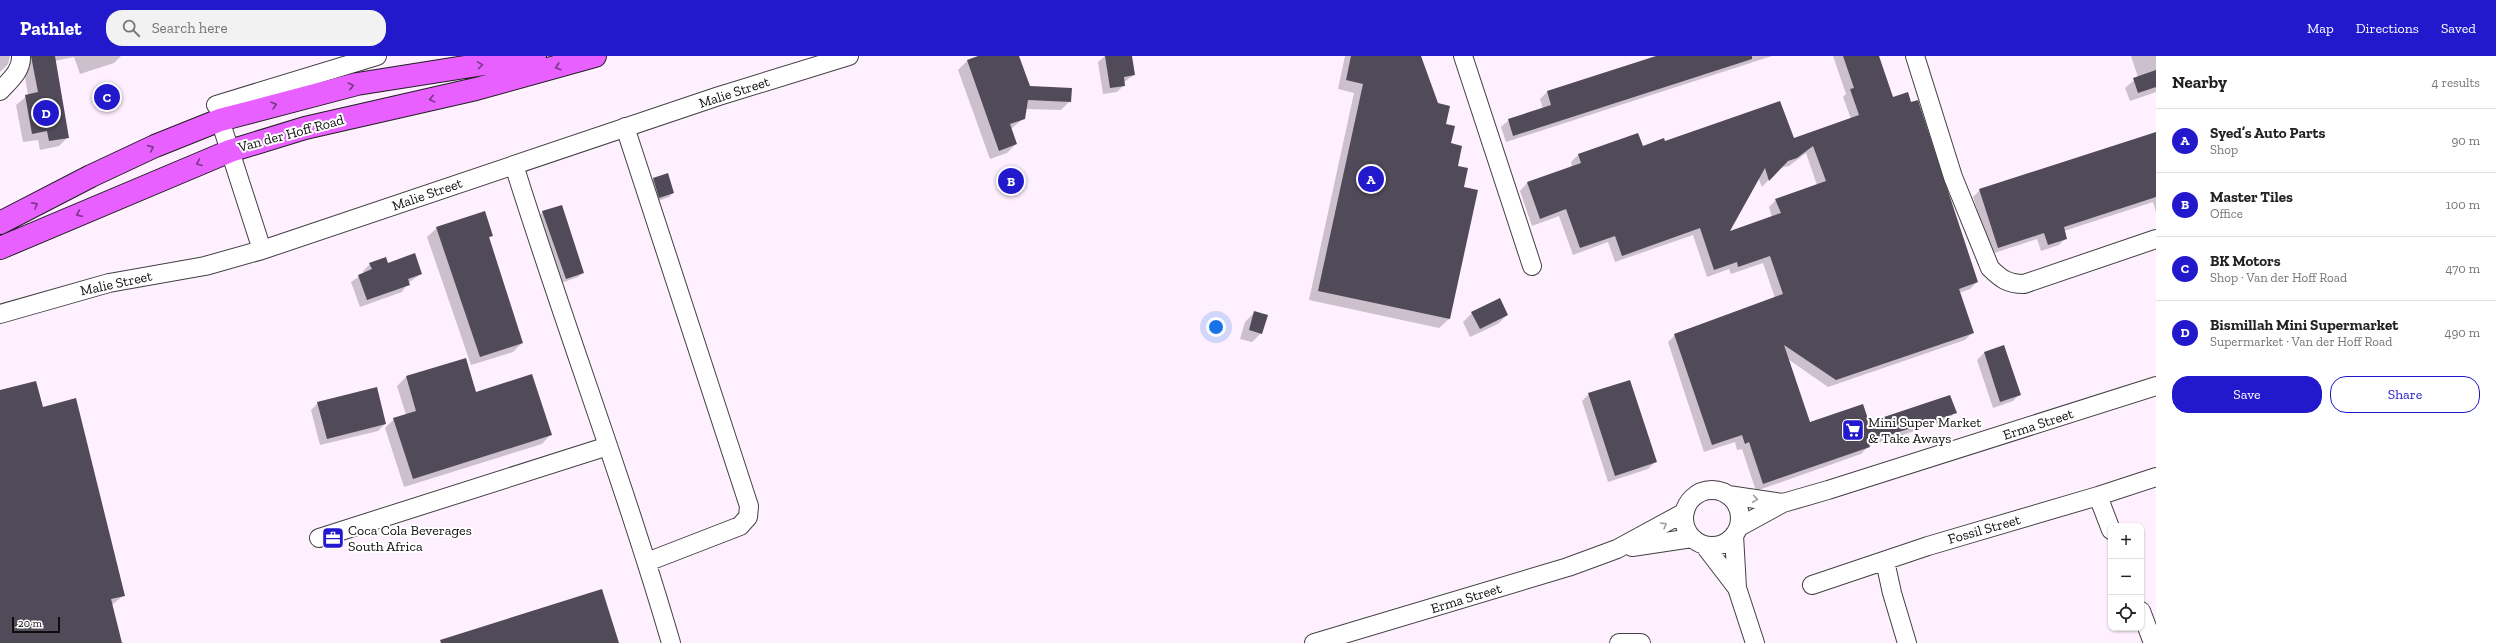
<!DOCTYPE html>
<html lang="en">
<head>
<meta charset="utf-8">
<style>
  :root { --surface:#fff; --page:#f2f2f2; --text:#222; --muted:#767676; --line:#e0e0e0; --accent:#2219cc }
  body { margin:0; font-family:"Zilla Slab",serif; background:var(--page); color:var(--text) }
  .controls { position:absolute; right:12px; bottom:12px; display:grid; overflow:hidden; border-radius:8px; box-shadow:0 1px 3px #0004 }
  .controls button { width:36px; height:36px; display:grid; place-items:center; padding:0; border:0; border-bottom:1px solid var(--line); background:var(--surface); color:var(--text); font:20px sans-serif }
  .scale { position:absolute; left:12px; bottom:10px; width:48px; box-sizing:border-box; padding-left:4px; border:2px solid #0e0e0e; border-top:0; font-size:11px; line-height:14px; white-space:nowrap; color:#0e0e0e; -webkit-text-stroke:3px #fff; paint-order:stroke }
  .you { position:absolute; left:1216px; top:271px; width:14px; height:14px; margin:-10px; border:3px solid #fff; border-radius:50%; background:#1a73e8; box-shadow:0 0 0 6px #1a73e833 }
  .badge { display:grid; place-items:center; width:26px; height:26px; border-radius:50%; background:var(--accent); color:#fff; font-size:13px; font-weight:700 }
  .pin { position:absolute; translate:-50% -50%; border:2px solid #fff; box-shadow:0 1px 4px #0006 }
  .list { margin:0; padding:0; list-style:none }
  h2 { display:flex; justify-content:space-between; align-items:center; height:52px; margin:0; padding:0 16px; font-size:17px }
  h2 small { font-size:13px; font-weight:400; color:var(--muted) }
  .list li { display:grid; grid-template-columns:26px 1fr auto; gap:12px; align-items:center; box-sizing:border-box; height:64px; padding:0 16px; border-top:1px solid var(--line) }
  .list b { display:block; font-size:15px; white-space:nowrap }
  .list p { margin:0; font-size:13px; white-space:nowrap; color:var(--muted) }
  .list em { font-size:13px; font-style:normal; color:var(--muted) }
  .actions { display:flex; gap:8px; padding:12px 16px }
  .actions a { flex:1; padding:9px 0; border:1px solid var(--accent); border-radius:16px; text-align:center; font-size:14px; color:var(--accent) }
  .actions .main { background:var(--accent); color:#fff }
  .icon { flex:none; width:22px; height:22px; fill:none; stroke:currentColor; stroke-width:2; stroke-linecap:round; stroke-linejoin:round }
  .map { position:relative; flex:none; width:2156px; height:587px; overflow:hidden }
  header { display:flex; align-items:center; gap:24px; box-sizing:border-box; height:56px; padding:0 20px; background:var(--accent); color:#fff }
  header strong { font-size:19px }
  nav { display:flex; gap:22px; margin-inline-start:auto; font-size:14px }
  .search { width:280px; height:36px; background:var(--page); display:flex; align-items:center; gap:10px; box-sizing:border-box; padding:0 14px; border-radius:16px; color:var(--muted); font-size:15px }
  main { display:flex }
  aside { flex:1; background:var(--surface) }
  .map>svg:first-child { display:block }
</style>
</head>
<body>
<header>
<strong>Pathlet</strong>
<div class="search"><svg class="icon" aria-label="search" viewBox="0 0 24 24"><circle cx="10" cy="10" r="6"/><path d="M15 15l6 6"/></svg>Search here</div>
<nav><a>Map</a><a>Directions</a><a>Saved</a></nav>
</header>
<main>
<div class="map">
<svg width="2156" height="587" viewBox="0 0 2156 587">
  <rect width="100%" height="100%" fill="#fef0ff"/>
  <path fill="#0003" fill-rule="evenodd" d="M 0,0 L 10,0 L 8,8 L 0,16 Z
    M 18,0 L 121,0 L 114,7 L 80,18 L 74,1 L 54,5 L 68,81 L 59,90 L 40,94 L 38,84 L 23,86 L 16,49 L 28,39 L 23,9 Z
    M 981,0 L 1018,0 L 1029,31 L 1070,45 L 1061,54 L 1026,53 L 1024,62 L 1011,73 L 1016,88 L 1007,97 L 990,103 L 958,14 L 967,5 Z
    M 1105,0 L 1131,0 L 1134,19 L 1124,26 L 1124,29 L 1117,36 L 1103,38 L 1098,6 Z
    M 1345,0 L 1420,0 L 1445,68 L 1463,132 L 1476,135 L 1449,263 L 1439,272 L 1309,244 L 1354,37 L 1338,33 Z
    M 1659,0 L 1772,0 L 1506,86 L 1501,71 L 1509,64 L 1543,53 L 1540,43 L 1547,36 Z
    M 1833,0 L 1878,0 L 1893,42 L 1977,226 L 1970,233 L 1959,237 L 1973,276 L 1965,284 L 1828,331 L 1788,303 L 1809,367 L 1868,367 L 1955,356 L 1948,364 L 1869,390 L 1861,398 L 1756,435 L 1742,393 L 1737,394 L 1735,386 L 1704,396 L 1668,286 L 1675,279 L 1775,242 L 1763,207 L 1731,218 L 1729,213 L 1707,221 L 1693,179 L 1615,206 L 1608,186 L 1573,199 L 1559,160 L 1532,170 L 1520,135 L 1527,127 L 1572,111 L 1571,106 L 1578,99 L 1638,78 L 1643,91 L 1664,86 L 1793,83 L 1851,63 L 1843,41 L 1846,38 ZM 1806,97 L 1817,129 L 1776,144 L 1769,151 L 1772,161 L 1727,177 L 1758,121 L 1762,131 L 1780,112 L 1789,110 Z
    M 2131,0 L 2156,0 L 2156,36 L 2130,45 L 2125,32 L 2138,21 Z
    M 2156,77 L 2156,156 L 2153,146 L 2064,175 L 2066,182 L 2059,189 L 2041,195 L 2037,183 L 1991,198 L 1973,141 L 1980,134 Z
    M 653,123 L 673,137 L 669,141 L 655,146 L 649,127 Z
    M 543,156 L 583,216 L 578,221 L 561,227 L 538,161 Z
    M 437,172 L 492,179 L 488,183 L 522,287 L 513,296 L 471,309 L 427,181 Z
    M 370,208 L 388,208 L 421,218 L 408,227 L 402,236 L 360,251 L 351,226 L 364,217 L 363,215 Z
    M 1255,256 L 1261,277 L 1252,286 L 1240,283 L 1245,266 Z
    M 1472,257 L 1507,259 L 1498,268 L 1470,281 L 1463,266 Z
    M 2003,291 L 2020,338 L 2013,345 L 1993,352 L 1977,304 L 1984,297 Z
    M 465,303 L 476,337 L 550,379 L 542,388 L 404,431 L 385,372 L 394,363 L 406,359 L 397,330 L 406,321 Z
    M 0,335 L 42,352 L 124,539 L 112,549 L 121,587 L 0,587 Z
    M 1589,338 L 1655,406 L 1648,413 L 1608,426 L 1582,345 Z
    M 318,347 L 385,368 L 378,375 L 320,389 L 311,354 Z"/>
  <path fill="#514a58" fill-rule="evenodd" d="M 31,0 L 55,0 L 69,82 L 49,85 L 47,75 L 32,78 L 25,39 L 38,36 Z
    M 978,0 L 1019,0 L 1030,30 L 1072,32 L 1071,46 L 1028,44 L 1025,63 L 1010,68 L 1017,88 L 999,95 L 967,4 Z
    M 1105,0 L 1132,0 L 1135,19 L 1124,21 L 1125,30 L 1110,32 Z
    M 1351,0 L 1421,0 L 1438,47 L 1450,50 L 1446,68 L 1455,70 L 1451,87 L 1462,90 L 1458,110 L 1468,112 L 1464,131 L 1478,134 L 1450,263 L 1318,235 L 1363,28 L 1346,24 Z
    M 1656,0 L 1752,0 L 1752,3 L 1513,80 L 1508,63 L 1551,49 L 1547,35 Z
    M 1843,0 L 1879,0 L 1893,41 L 1908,36 L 1911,46 L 1918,44 L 1978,226 L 1959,233 L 1974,277 L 1836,324 L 1784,289 L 1810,366 L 1863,348 L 1869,366 L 1950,339 L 1957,357 L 1868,386 L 1870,391 L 1763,428 L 1749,386 L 1745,388 L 1742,379 L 1712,389 L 1674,278 L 1783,238 L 1770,200 L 1738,211 L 1737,206 L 1714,214 L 1700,172 L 1622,200 L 1615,180 L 1580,192 L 1566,153 L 1540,163 L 1527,126 L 1581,107 L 1578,98 L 1638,77 L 1643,90 L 1664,82 L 1665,85 L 1780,45 L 1794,82 L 1859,59 L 1850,33 L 1854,32 ZM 1813,90 L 1826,125 L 1775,143 L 1781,157 L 1730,175 L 1765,112 L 1769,125 L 1788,105 L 1797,102 Z
    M 2156,14 L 2156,31 L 2138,37 L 2133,22 Z
    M 2156,76 L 2156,141 L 2064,171 L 2067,183 L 2048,189 L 2044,177 L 1998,192 L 1979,133 Z
    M 668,117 L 674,137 L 659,142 L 653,122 Z
    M 562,149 L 584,217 L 566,223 L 542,155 Z
    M 485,155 L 493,180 L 489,181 L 523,287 L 480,301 L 436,171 Z
    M 415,197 L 422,218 L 408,223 L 410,229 L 367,244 L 358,219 L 372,213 L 369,207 L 386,201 L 388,207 Z
    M 1500,242 L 1508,259 L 1480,273 L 1471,256 Z
    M 1254,255 L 1268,259 L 1262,278 L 1249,274 Z
    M 2004,289 L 2021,339 L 2000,346 L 1984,296 Z
    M 466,302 L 476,336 L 532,318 L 552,379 L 413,423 L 393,362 L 416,355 L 406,320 Z
    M 1630,324 L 1657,406 L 1615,420 L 1588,337 Z
    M 36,325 L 43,351 L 76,342 L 125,540 L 111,543 L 122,587 L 0,587 L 0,334 Z
    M 377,331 L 386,368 L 327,383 L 317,346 Z
    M 602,533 L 619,587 L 441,587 L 440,584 Z"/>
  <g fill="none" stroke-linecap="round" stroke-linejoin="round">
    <g stroke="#414141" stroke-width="20">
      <path id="minor" d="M 1463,0 L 1532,210
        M 1915,0 L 1953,121 L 1990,212 C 2001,223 2008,228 2024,228 L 2156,183
        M 0,35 C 9,25 22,15 21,0
        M 216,49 L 377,0
        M 220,64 L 262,194
        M 625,71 L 749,450 L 748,461 L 740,470 L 647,506
        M 514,109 C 564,269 624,426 671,587
        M 0,258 L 109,227 L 205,210 L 262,194 L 719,40 L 849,0
        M1684 462a28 28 0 1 1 56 0a28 28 0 1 1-56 0Z
        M 1728,439 L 1783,447
        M 2098,440 L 2111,474
        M 1739,471 L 1783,447 L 1828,434 L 2156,330
        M 1734,479 L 1737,532 L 1755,587
        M 319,482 L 608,390
        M 1704,489 L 1737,532
        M 1632,491 L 1692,482
        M 1885,505 L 1892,537 L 1907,587
        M 1812,529 L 1928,490 L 2098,440 L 2156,421
        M 2141,555 L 2153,587
        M 1314,587 L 1568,511 L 1617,493 L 1685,456
        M 1619,587 L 1641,587"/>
    </g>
    <g stroke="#1f1f1f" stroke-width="24">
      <path id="major" d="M 0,167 L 91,120 L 155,90 L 220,64 L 357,28 L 535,0
        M 0,192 L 230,95 L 305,72 L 476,33 L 595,0"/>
    </g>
    <use href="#minor" stroke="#fff" stroke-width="18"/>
    <use href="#major" stroke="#e860ff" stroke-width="22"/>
  </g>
  <defs><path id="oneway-chevron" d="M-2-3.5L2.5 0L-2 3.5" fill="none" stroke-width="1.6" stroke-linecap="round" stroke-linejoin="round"/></defs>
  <g stroke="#7b3786">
    <use href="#oneway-chevron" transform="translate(480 9) rotate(-9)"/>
    <use href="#oneway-chevron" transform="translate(558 11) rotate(163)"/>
    <use href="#oneway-chevron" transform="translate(351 30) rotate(-12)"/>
    <use href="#oneway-chevron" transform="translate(432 43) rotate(168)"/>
    <use href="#oneway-chevron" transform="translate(274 49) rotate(-16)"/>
    <use href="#oneway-chevron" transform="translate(151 92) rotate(-24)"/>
    <use href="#oneway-chevron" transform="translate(199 107) rotate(157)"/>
    <use href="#oneway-chevron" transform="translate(35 149) rotate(-28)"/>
    <use href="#oneway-chevron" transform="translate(79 158) rotate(156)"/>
  </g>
  <g stroke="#9f9f9f">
    <use href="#oneway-chevron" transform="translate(1755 443) rotate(8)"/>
    <use href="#oneway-chevron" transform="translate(1664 469) rotate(-30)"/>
  </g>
  <defs>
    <g id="supermarket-square" transform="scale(1.15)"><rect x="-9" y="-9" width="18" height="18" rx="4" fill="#2219cc" stroke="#fff"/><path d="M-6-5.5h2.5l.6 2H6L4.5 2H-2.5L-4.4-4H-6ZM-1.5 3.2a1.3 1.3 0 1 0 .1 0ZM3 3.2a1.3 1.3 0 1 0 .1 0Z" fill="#fff"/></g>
    <g id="office-square" transform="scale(1.15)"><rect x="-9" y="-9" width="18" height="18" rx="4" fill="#2219cc" stroke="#fff"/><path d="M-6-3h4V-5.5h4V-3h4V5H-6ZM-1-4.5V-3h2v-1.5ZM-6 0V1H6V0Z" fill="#fff"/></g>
  </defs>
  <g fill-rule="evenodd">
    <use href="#supermarket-square" x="1853" y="374"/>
    <use href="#office-square" x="333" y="482"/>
  </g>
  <g text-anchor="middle" stroke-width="4" stroke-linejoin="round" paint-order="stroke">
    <g font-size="14" fill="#0e0e0e" stroke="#fff">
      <text transform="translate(734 36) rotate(-18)" y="5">Malie Street</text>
      <text transform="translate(291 77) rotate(-15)" y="5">Van der Hoff Road</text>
      <text transform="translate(427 138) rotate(-19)" y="5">Malie Street</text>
      <text transform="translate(116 227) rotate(-12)" y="5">Malie Street</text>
      <text transform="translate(2038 368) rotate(-18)" y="5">Erma Street</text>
      <text transform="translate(1984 473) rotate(-16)" y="5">Fossil Street</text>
      <text transform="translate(1466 542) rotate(-17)" y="5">Erma Street</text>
    </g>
    <g font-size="14" fill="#0e0e0e" stroke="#fff" text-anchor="start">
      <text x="1868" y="371">Mini Super Market<tspan x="1868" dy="16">&amp; Take Aways</tspan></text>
      <text x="348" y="479">Coca Cola Beverages<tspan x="348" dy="16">South Africa</tspan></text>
    </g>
  </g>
</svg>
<div class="controls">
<button>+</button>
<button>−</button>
<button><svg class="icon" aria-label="locate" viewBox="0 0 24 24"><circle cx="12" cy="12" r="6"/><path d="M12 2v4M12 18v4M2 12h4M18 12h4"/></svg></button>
</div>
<div class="scale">20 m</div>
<div class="you"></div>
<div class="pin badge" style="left:1371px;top:123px">A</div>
<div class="pin badge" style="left:1011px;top:125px">B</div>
<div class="pin badge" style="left:107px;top:41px">C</div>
<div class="pin badge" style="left:46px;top:57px">D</div>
</div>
<aside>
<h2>Nearby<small>4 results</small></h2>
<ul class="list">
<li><span class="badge">A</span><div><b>Syed’s Auto Parts</b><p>Shop</p></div><em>90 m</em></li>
<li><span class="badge">B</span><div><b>Master Tiles</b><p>Office</p></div><em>100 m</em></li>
<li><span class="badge">C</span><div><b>BK Motors</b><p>Shop · Van der Hoff Road</p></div><em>470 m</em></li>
<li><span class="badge">D</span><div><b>Bismillah Mini Supermarket</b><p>Supermarket · Van der Hoff Road</p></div><em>490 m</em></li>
</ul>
<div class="actions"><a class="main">Save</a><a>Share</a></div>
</aside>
</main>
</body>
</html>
